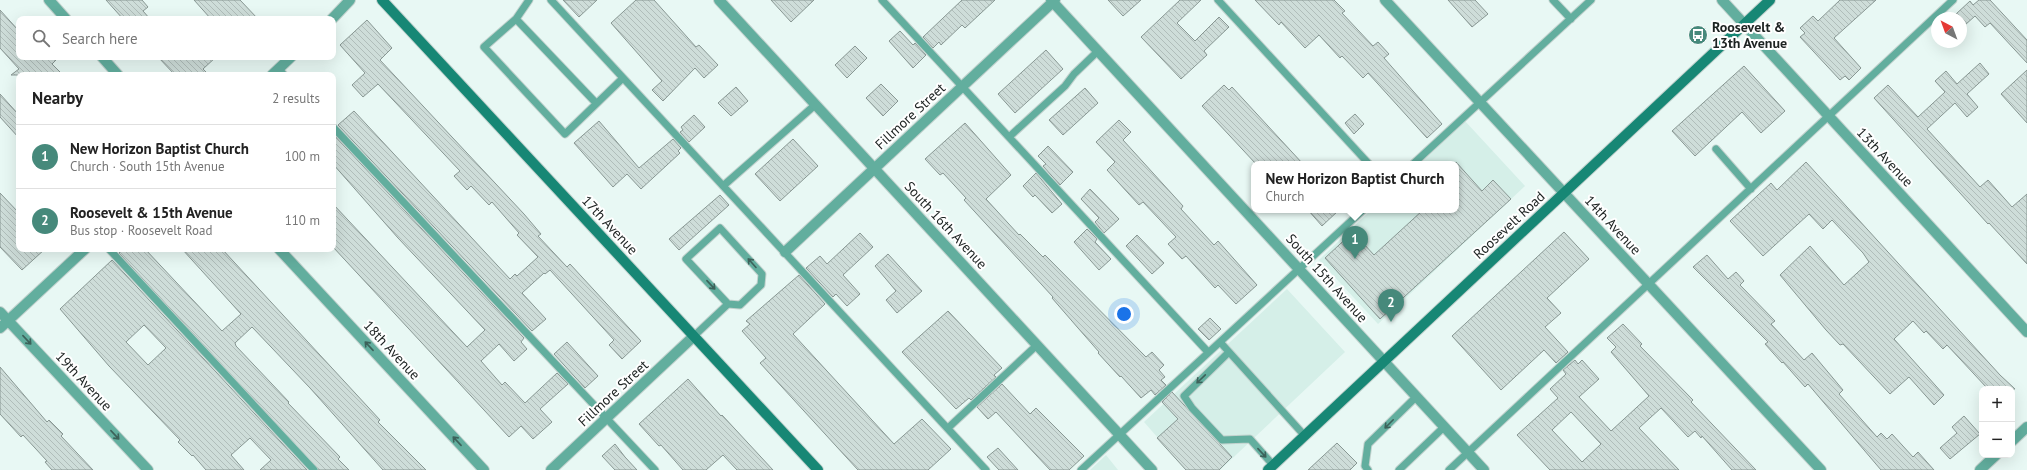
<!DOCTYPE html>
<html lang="en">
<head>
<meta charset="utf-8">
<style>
  :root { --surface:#fff; --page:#f2f2f2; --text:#222; --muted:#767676; --line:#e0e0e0; --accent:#46897b }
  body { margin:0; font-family:"PT Sans",sans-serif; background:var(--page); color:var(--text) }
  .controls { position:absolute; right:12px; bottom:12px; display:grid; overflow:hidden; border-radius:8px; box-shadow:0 4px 16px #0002 }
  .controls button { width:36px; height:36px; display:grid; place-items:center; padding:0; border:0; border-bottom:1px solid var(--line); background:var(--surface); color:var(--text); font:20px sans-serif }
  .compass { position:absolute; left:1931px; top:12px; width:36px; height:36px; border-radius:50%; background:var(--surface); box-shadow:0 4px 16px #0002; rotate:319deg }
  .you { position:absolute; left:1124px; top:314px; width:14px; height:14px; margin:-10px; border:3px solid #fff; border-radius:50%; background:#1a73e8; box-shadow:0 0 0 6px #1a73e833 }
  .badge { display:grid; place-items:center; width:26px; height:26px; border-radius:50%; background:var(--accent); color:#fff; font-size:13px; font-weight:700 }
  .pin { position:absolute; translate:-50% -33px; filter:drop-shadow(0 1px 2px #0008) }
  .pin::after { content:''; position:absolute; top:21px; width:14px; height:12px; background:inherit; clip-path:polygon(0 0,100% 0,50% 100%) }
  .popup { position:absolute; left:1251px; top:161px; width:208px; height:52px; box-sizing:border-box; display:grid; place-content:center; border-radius:8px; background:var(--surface); filter:drop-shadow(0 1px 3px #0005); font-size:13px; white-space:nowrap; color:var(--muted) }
  .popup b { font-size:15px; color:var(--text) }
  .popup::after { content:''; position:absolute; left:50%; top:100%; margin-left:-8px; border:8px solid transparent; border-top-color:var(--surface) }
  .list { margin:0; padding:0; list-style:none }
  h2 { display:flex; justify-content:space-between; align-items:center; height:52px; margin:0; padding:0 16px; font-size:17px }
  h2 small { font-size:13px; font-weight:400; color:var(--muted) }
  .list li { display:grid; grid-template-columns:26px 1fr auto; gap:12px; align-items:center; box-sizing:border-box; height:64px; padding:0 16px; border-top:1px solid var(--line) }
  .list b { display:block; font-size:15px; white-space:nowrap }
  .list p { margin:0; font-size:13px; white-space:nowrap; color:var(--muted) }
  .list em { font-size:13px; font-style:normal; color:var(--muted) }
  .icon { flex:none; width:22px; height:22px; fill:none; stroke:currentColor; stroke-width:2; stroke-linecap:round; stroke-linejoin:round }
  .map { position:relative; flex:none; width:2027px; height:470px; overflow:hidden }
  .search { position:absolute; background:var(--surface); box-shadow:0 4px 16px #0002; left:16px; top:16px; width:320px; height:44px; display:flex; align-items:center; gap:10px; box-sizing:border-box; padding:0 14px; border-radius:8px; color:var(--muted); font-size:15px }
  .panel { position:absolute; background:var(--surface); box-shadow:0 4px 16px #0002; left:16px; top:72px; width:320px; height:180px; border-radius:8px }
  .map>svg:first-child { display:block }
</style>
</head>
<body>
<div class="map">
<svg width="2027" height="470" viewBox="0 0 2027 470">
  <defs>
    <pattern id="building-back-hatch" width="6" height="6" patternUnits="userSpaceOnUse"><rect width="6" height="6" fill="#ceddd9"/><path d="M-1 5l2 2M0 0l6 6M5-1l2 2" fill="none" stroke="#b0bdba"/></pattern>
  </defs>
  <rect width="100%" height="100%" fill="#e8f8f4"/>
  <path fill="#d5efe8" d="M 1465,121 L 1525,186 L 1378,324 L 1319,260 L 1371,210 L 1456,210 L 1456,164 L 1420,164 Z
    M 1287,289 L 1345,352 L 1220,470 L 1186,470 L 1144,422 Z
    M 1106,455 L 1118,470 L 1090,470 Z"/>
  <path fill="url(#building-back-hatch)" stroke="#889793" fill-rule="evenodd" d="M 106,0 L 142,0 L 148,7 L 143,11 L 150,19 L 123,19 Z
    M 194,0 L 240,0 L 258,19 L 211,19 Z
    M 563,0 L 597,0 L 579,17 Z
    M 636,0 L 654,0 L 696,47 L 699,45 L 718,65 L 704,78 L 695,68 L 663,101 L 652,90 L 662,81 L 611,23 Z
    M 771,0 L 814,0 L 791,22 Z
    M 962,0 L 995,0 L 965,28 L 962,25 L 941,45 L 939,42 L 933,48 L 923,37 Z
    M 1108,0 L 1141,0 L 1123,16 Z
    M 1180,0 L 1201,0 L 1177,23 L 1195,41 L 1219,17 L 1229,27 L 1204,51 L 1207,55 L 1181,79 L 1141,37 Z
    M 1255,0 L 1334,0 L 1345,11 L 1342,13 L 1373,46 L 1378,42 L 1389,54 L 1384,58 L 1442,124 L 1427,138 L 1368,73 L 1363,78 L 1342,56 L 1340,58 L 1319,35 L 1305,48 L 1281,22 L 1279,25 Z
    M 1448,0 L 1475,0 L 1488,14 L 1472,27 Z
    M 1840,0 L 1876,0 L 1834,38 L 1861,68 L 1849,80 L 1845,76 L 1840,80 L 1800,37 L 1805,33 L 1800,28 L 1813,16 L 1818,21 Z
    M 1979,0 L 1990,0 L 2027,40 L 2027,63 L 1990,23 L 1985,27 L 1975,16 L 1965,25 L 1956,14 L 1970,1 L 1973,5 Z
    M 0,10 L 19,31 L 19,57 L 59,57 L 52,64 L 63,75 L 11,75 L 19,69 L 0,48 Z
    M 367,20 L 392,48 L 380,60 L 524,214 L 541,234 L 538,236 L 567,267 L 570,264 L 641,341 L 622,359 L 609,345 L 614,340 L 550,270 L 545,274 L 544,273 L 522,293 L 546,319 L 532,331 L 338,125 L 354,111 L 510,279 L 515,274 L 517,276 L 538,257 L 517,235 L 519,233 L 492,202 L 489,205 L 471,186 L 467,190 L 454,176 L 460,171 L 378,84 L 363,97 L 352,85 L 365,73 L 340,45 Z
    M 900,31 L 913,45 L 915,43 L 926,55 L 913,68 L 889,41 Z
    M 855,46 L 867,58 L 847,78 L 835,65 Z
    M 1046,50 L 1063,69 L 1015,113 L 998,94 Z
    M 158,57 L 216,57 L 203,69 L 209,75 L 175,75 Z
    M 1980,63 L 1989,74 L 1967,94 L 1978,107 L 1967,117 L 1955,103 L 1927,129 L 1980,187 L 1988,180 L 2012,207 L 2027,194 L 2027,264 L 1989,223 L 1988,224 L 1874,98 L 1888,85 L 1918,117 L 1945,92 L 1935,81 L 1946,71 L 1957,84 Z
    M 1744,66 L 1785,111 L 1761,133 L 1742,112 L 1695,156 L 1672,131 Z
    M 2027,70 L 2027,123 L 2001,94 Z
    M 881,84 L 898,101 L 883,116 L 866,98 Z
    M 1224,85 L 1229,90 L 1232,87 L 1303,164 L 1256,164 L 1202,106 Z
    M 736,87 L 748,101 L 731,116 L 718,103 Z
    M 1085,88 L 1098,103 L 1063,135 L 1049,120 Z
    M 0,94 L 19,115 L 19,138 L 0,117 Z
    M 1355,114 L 1364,124 L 1354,134 L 1345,123 Z
    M 694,115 L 705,127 L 689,142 L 680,132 L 683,130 L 681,127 Z
    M 1119,120 L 1131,132 L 1123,140 L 1183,206 L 1181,209 L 1214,245 L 1218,241 L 1257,285 L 1236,304 L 1218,285 L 1215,288 L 1186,256 L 1182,259 L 1168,244 L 1176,237 L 1143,202 L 1139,205 L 1107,170 L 1115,162 L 1096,142 Z
    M 599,121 L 639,168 L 673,139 L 681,148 L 678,151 L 680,153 L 641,189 L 627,174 L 613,187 L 574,143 Z
    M 965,123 L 1011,175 L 986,199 L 1019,235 L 1020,234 L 1043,257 L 1045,255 L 1146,357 L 1152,352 L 1164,365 L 1159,370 L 1165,377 L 1161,380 L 1166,385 L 1155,395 L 1151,390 L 1141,398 L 1121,376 L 1120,377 L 1098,353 L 1099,352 L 1078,328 L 1052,298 L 1053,297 L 964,200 L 966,198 L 943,173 L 940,175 L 925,159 Z
    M 333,134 L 524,338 L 521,342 L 527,349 L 514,361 L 499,344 L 481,361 L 502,385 L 505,382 L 525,403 L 557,373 L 568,384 L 540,409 L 552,422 L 533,439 L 521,426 L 509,437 L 333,247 L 333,204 L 467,347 L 485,330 L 398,238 L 333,164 Z
    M 793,139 L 818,166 L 780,201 L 755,174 Z
    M 1048,146 L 1073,172 L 1060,185 L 1043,166 L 1046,164 L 1038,156 Z
    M 1456,162 L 1482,191 L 1493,180 L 1511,199 L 1380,319 L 1325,258 L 1353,232 L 1374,255 L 1423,210 L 1456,210 Z
    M 1806,162 L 2000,375 L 2015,389 L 1986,389 L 1987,388 L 1947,345 L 1943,349 L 1926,331 L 1924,333 L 1913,321 L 1894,339 L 1944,395 L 1934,405 L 1909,377 L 1890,394 L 1843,344 L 1840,345 L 1826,330 L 1780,275 L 1810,246 L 1844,285 L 1869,262 L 1863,253 L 1832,220 L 1823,229 L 1809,214 L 1763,256 L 1730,221 L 1771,183 L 1777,190 Z
    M 1036,173 L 1062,204 L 1052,213 L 1035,195 L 1033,197 L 1023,186 Z
    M 1090,189 L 1119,219 L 1104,233 L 1095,222 L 1099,218 L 1081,199 Z
    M 0,193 L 19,213 L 19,249 L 45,249 L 22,270 L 0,247 Z
    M 720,195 L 729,205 L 679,250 L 669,239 Z
    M 1308,210 L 1339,210 L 1322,226 Z
    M 1087,229 L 1097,239 L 1095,242 L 1111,259 L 1099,270 L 1074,242 Z
    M 1564,232 L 1589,259 L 1547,298 L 1561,313 L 1545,327 L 1568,352 L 1556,363 L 1544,350 L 1501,390 L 1452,336 Z
    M 860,233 L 873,247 L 843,275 L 860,294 L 847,306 L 836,294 L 833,297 L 806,268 L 820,256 L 827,264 Z
    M 1137,235 L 1164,263 L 1152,274 L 1126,246 Z
    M 123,249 L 145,249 L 222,331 L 241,314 L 182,249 L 222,249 L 380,420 L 378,422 L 426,470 L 383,470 L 310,388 L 252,327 L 235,343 L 236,346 L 289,402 L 288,403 L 340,457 L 338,459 L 349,470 L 319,470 L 119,253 Z
    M 888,254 L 922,291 L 897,313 L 886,300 L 896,291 L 875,266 Z
    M 1707,255 L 1728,279 L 1736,272 L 1744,281 L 1740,285 L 1775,321 L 1771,324 L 1804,360 L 1812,353 L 1843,390 L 1839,394 L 1877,437 L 1881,433 L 1887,439 L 1892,434 L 1913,457 L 1918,452 L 1934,470 L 1881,470 L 1808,384 L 1805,387 L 1783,362 L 1782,363 L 1765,344 L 1768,342 L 1693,267 Z
    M 112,260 L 307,470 L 260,470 L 271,460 L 250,438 L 231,455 L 244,470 L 206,470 L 193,455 L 192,456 L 178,442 L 180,440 L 109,366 L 60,309 ZM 144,325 L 166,348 L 148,365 L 126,342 Z
    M 799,275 L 825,304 L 793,334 L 894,444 L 922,419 L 951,449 L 928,470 L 858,470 L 760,363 L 766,358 L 742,331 L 750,324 L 746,321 Z
    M 948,311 L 1002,368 L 994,375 L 996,377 L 971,400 L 969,398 L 956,409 L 902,352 Z
    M 1210,318 L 1221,329 L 1209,340 L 1198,329 Z
    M 1623,324 L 1642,344 L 1640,346 L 1693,400 L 1691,402 L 1756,470 L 1732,470 L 1702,436 L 1701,438 L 1695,431 L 1688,437 L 1661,408 L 1639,428 L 1679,470 L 1550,470 L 1517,435 L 1558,398 L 1550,389 L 1566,374 L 1563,370 L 1575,360 L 1578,364 L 1582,360 L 1599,379 L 1579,397 L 1611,431 L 1649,396 L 1611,352 L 1616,347 L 1607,338 ZM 1571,412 L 1601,444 L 1582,462 L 1552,430 Z
    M 567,342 L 598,376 L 585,388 L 554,354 Z
    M 0,367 L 47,422 L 49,420 L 63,434 L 61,436 L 93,470 L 52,470 L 45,462 L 47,461 L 23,435 L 21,437 L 0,414 Z
    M 688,379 L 721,416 L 722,415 L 773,470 L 737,470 L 723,455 L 706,470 L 683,470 L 661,445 L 659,446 L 639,424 Z
    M 1002,384 L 1030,414 L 1036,408 L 1084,456 L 1069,470 L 1050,470 L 996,412 L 988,419 L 977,407 Z
    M 1172,392 L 1232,457 L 1219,470 L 1186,470 L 1157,438 L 1178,419 L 1162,402 Z
    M 1964,416 L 1980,434 L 1950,459 L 1940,448 L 1957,433 L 1952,427 Z
    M 1337,443 L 1357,463 L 1350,470 L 1308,470 Z
    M 615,444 L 625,457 L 637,470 L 615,470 L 602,456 Z
    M 998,448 L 1018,470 L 999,470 L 987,457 Z"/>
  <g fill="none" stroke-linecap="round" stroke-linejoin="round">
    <g stroke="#c3d2ce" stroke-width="9">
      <path id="lane" d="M 529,0 L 516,19 L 484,47 L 565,134 L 623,78
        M 551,0 L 986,470
        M 882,0 L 1208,352
        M 1218,0 L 1369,164
        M 1553,0 L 1571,19
        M 516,19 L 596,103
        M 279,69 L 284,75
        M 333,127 L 655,470
        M 1009,137 L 1065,86 L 1074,74 L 1098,51
        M 1716,149 L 1751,189
        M 1413,164 L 1591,0
        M 723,186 L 815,105
        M 109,249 L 314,470
        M 694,336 L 728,304 L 740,305 L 761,285 L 762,274 L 720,228 L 686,259 L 728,304
        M 1220,342 L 1304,435
        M 1229,352 L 1184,396 L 1192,408 L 1222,440 L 1250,439 L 1273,465
        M 948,428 L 1037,345
        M 1081,470 L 1363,210
        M 1368,470 L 1365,466 L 1368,444 L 1416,397
        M 1399,470 L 1444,427
        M 1449,470 L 1953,0"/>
    </g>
    <g stroke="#c3d2ce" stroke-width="12">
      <path id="street" d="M 49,0 L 66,19
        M 719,0 L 1152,470
        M 1051,0 L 1484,470
        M 1385,0 L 1821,470
        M 1722,0 L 2027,332
        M 332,19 L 350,0
        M 102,57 L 118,75
        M 272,75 L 291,57
        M 279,249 L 484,470
        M 785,252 L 1055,0
        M 0,312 L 148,470
        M 0,328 L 85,249
        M 2012,441 L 2027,427
        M 551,470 L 694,336
        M 1980,470 L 1996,455"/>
    </g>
    <g stroke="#c3d2ce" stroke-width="12">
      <path id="secondary" d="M 382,0 L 818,470
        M 1268,470 L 1770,0"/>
    </g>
    <use href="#lane" stroke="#62ae9e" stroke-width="7"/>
    <use href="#street" stroke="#62ae9e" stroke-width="10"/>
    <use href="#secondary" stroke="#178775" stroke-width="10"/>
  </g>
  <defs><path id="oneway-shaft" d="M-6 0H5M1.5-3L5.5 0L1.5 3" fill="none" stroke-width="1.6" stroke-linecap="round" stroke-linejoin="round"/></defs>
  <g stroke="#3c625a">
    <use href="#oneway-shaft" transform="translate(752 263) rotate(-132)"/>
    <use href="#oneway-shaft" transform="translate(711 285) rotate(47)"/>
    <use href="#oneway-shaft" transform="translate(27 340) rotate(47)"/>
    <use href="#oneway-shaft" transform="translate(369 346) rotate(-133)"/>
    <use href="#oneway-shaft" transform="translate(1201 379) rotate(136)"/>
    <use href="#oneway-shaft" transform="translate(1389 424) rotate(135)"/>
    <use href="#oneway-shaft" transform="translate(115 435) rotate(47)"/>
    <use href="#oneway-shaft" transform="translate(457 441) rotate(-133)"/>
    <use href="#oneway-shaft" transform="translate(1262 453) rotate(47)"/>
  </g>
  <defs>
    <g id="bus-disc" transform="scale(1)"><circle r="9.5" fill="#46897b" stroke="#fff"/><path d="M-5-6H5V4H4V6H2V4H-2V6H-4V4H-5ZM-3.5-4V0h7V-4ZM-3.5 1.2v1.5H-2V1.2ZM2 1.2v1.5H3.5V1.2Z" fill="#fff"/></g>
  </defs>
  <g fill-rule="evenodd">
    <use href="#bus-disc" x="1698" y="35"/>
  </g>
  <g text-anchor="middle" stroke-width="4" stroke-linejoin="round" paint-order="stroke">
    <g font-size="14" font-weight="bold" fill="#1d2322" stroke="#fff" text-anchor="start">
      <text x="1712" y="32">Roosevelt &amp;<tspan x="1712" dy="16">13th Avenue</tspan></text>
    </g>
    <g font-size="14" fill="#1d2322" stroke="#fff">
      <text transform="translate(910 116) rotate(-43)" y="5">Fillmore Street</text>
      <text transform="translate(1885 157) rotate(47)" y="5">13th Avenue</text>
      <text transform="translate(610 225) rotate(47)" y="5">17th Avenue</text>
      <text transform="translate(946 225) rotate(47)" y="5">South 16th Avenue</text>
      <text transform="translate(1509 225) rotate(-43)" y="5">Roosevelt Road</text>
      <text transform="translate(1613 225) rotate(47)" y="5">14th Avenue</text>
      <text transform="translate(1327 278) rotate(48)" y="5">South 15th Avenue</text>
      <text transform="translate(392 350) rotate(47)" y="5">18th Avenue</text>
      <text transform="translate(84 381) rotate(47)" y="5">19th Avenue</text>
      <text transform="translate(613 393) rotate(-43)" y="5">Fillmore Street</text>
    </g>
  </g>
</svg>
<div class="controls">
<button>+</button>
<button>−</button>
</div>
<svg class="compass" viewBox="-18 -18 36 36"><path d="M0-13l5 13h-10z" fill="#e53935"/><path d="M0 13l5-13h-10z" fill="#767676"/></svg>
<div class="you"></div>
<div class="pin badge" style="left:1355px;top:259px">1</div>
<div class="popup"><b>New Horizon Baptist Church</b>Church</div>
<div class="pin badge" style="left:1391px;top:322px">2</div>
<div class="search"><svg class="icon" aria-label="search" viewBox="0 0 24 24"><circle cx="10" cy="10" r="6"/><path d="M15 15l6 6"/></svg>Search here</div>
<section class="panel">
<h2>Nearby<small>2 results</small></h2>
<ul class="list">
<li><span class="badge">1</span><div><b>New Horizon Baptist Church</b><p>Church · South 15th Avenue</p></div><em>100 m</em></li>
<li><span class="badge">2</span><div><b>Roosevelt &amp; 15th Avenue</b><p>Bus stop · Roosevelt Road</p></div><em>110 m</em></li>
</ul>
</section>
</div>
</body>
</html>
